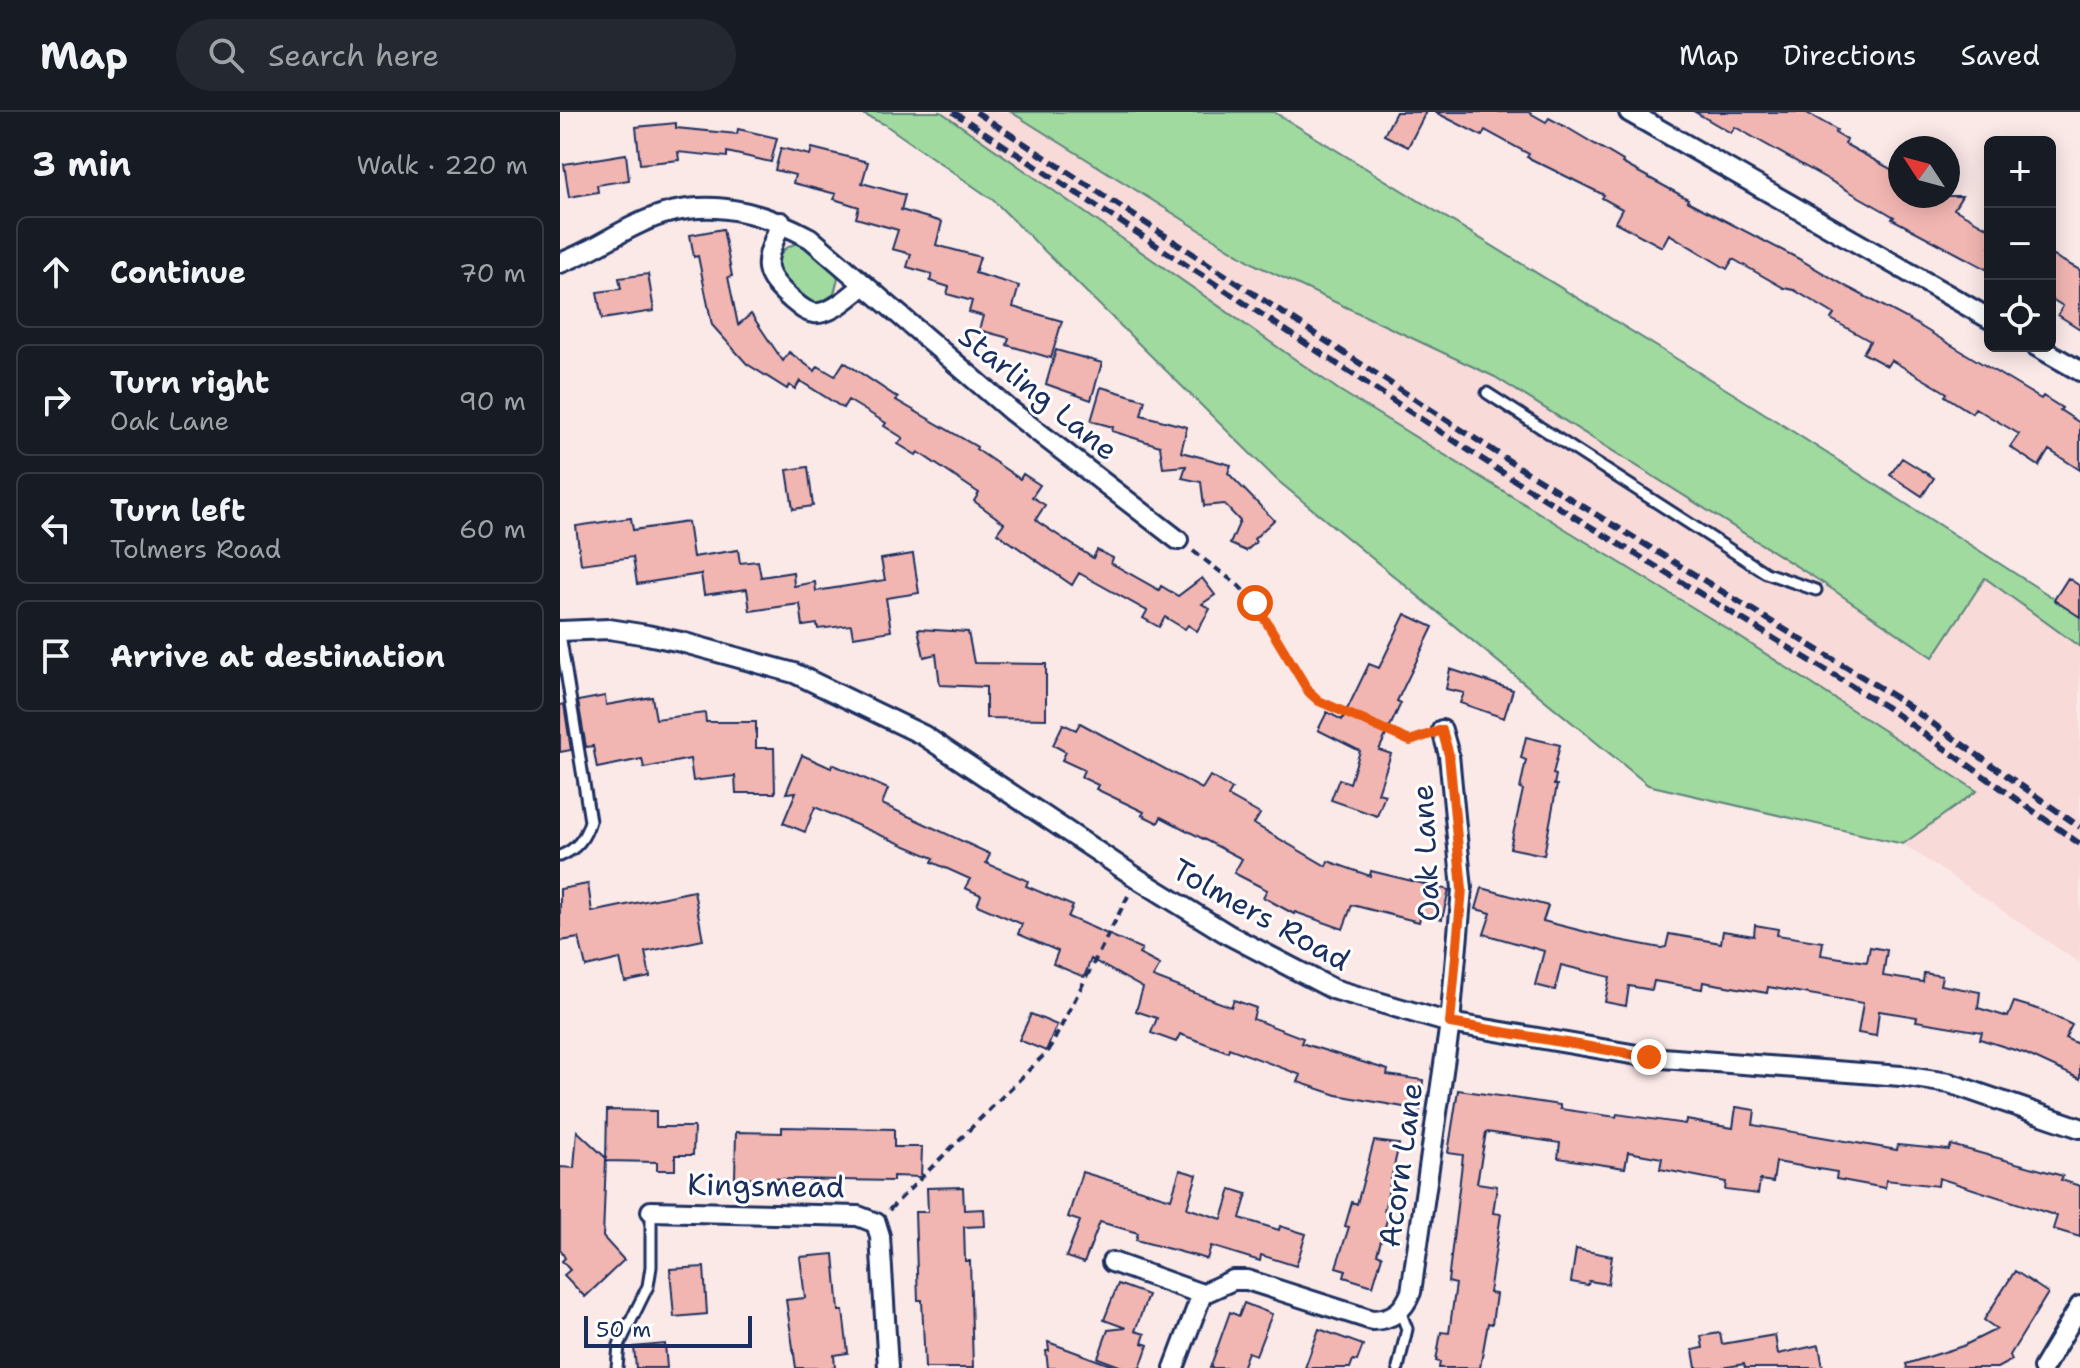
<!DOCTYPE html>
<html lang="en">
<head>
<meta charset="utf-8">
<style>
  :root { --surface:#171b24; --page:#242831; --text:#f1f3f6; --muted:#9ea1a6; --line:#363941 }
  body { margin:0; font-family:"Shantell Sans",sans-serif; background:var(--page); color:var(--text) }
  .controls { position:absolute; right:24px; top:24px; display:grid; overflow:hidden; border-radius:12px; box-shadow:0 4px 20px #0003 }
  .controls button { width:72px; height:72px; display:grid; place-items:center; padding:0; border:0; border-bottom:2px solid var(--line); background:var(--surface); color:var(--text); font:40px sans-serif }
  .compass { position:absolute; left:1328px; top:24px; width:72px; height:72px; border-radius:50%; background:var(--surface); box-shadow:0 4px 20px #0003; rotate:306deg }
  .scale { position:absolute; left:24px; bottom:20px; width:168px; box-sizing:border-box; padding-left:8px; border:4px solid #1b2f5e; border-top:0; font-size:22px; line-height:28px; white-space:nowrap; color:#1b2f5e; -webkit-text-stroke:6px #fff; paint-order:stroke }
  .stop { position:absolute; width:24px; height:24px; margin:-18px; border:6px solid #ea580c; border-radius:50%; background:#fff }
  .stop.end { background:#ea580c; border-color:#fff; box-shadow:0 2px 8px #0008 }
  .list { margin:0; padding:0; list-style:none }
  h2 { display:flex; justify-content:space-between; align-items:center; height:104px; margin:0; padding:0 32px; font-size:34px }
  h2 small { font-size:26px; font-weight:400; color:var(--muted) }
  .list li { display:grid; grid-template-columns:52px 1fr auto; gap:24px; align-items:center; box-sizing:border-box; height:112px; margin:0 16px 16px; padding:0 16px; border:2px solid var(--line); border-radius:12px }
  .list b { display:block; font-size:30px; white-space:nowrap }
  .list p { margin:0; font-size:26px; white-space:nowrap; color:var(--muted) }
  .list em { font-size:26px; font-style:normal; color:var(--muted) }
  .icon { flex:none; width:44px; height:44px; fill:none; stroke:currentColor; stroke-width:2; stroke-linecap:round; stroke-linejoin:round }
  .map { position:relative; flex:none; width:1520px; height:1256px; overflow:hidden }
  header { display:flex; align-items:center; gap:48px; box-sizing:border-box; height:112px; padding:0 40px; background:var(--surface); border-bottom:2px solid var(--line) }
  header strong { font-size:38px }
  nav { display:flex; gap:44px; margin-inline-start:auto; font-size:28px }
  .search { width:560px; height:72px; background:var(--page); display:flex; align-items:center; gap:20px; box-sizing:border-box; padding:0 28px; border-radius:44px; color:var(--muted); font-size:30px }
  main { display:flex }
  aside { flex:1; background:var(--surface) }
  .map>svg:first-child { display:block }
</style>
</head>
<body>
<header>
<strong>Map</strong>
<div class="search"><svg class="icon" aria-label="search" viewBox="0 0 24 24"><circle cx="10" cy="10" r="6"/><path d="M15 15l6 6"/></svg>Search here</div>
<nav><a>Map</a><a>Directions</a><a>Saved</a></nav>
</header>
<main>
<aside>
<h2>3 min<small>Walk · 220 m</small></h2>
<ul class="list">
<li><svg class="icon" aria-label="ahead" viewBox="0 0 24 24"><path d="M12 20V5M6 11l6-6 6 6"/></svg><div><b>Continue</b></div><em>70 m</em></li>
<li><svg class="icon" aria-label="right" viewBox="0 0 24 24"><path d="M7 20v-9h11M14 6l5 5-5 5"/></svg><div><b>Turn right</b><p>Oak Lane</p></div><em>90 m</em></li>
<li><svg class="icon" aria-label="left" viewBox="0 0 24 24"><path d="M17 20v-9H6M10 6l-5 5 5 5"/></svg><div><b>Turn left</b><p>Tolmers Road</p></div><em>60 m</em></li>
<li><svg class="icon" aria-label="arrive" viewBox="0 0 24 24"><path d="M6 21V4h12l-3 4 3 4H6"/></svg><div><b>Arrive at destination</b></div></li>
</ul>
</aside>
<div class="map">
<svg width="1520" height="1256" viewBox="0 0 1520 1256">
  <rect width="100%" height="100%" fill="#fbe9e8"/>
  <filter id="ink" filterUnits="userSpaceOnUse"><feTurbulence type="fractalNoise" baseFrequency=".0125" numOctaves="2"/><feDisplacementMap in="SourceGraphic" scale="16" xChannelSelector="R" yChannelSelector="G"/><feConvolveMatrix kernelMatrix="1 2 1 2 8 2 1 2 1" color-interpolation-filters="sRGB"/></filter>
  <g filter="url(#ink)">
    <path fill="#f8dad8" d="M 381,0 L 451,0 L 696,153 L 935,265 L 1260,469 L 1373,545 L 1424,466 L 1520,535 L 1520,851 L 1343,732 L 1416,679 L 779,278 Z"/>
    <path fill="#a0da9f" stroke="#5e847e" stroke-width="2" d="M 298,0 L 381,0 L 779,278 L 1158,511 L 1417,679 L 1343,732 L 1088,673 L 717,368 L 433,88 L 324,12 Z
      M 451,0 L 714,0 L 1174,282 L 1520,503 L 1520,535 L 1425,466 L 1373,545 L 1260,469 L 935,265 L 696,153 Z
      M 237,131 C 253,135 271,151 278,166 L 274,182 L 257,193 C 232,186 192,147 237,131 Z"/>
    <path fill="#f2b6b2" stroke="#1b2f5e" stroke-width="2" d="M 836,0 L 866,0 L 848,35 L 824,23 Z
      M 875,0 L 968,0 L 986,10 L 989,6 L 1006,15 L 1063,49 L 1062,51 L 1128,87 L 1127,89 L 1239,147 L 1289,176 L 1348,207 L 1481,287 L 1483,284 L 1502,296 L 1500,298 L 1520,311 L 1520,358 L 1489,338 L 1479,354 L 1450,335 L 1459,322 L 1415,296 L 1412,301 L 1385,284 L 1387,281 L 1331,248 L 1327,254 L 1303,241 L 1310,229 L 1271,207 L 1274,202 L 1234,178 L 1224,176 L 1173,147 L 1167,157 L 1109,122 L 1102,135 L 1055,110 L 1062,97 L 1042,86 L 1044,83 L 967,45 L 969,42 L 925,18 L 922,24 Z
      M 1135,0 L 1245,0 L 1277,18 L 1275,21 L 1287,28 L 1285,32 L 1340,62 L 1340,84 L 1402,84 L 1394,97 L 1430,117 L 1430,159 L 1332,107 L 1334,105 L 1324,99 L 1175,15 L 1171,21 Z
      M 116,11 L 116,16 L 177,22 L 178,17 L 217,26 L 211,50 L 167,40 L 167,45 L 118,40 L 119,48 L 80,52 L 76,15 Z
      M 221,36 L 250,43 L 252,36 L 308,50 L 302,71 L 345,83 L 341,98 L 382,110 L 376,133 L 420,145 L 415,161 L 459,174 L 453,195 L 502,209 L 491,246 L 447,233 L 449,226 L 419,218 L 423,204 L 409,200 L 412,189 L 387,182 L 389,175 L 370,169 L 372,162 L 347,155 L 351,142 L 332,137 L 338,118 L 296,106 L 299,95 L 274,87 L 276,82 L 233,71 L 235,63 L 215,58 Z
      M 66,42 L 69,68 L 37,73 L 38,80 L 9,85 L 4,52 Z
      M 163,117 L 172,164 L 168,165 L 178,213 L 191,202 L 223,249 L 229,240 L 255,259 L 258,254 L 275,264 L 284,250 L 338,286 L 336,288 L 417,335 L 416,337 L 460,367 L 463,362 L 480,373 L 472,385 L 485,393 L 476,407 L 478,410 L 533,446 L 537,438 L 553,446 L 551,451 L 599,478 L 601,474 L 618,484 L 642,466 L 655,483 L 642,492 L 650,497 L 637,519 L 628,513 L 625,517 L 605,505 L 599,515 L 583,506 L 587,499 L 519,461 L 512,473 L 437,421 L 444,411 L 414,389 L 419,381 L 358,340 L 356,343 L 338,332 L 343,326 L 324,314 L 326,311 L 288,288 L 283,296 L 240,269 L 235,277 L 229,273 L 227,277 L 187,252 L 152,213 L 138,144 L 134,145 L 130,123 Z
      M 1490,142 L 1520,158 L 1520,217 L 1498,203 L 1503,194 L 1490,186 Z
      M 88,162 L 94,199 L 42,207 L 37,180 L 61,177 L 59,166 Z
      M 496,238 L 542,251 L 531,288 L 486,272 Z
      M 541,275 L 585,288 L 581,303 L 627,315 L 621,340 L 671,353 L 668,361 L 714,408 L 694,427 L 696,430 L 686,439 L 670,432 L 680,409 L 664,392 L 644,394 L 641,370 L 622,366 L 626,354 L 603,356 L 600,334 L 552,319 L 553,315 L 531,309 Z
      M 1342,346 L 1374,366 L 1362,384 L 1330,363 Z
      M 248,355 L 253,394 L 233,397 L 227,358 Z
      M 71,406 L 73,418 L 128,410 L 133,445 L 178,438 L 180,451 L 198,449 L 201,465 L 233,460 L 234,474 L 255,470 L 256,479 L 325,468 L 321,447 L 353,442 L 359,481 L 326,486 L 331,519 L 293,525 L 291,513 L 258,517 L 257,512 L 243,514 L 240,492 L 190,499 L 187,477 L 144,483 L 141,462 L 77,472 L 73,445 L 21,452 L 16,414 Z
      M 1508,466 L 1520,474 L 1520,505 L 1494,488 Z
      M 845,502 L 873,515 L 837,589 L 841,591 L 819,638 L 831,642 L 818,681 L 825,683 L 817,704 L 771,688 L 779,667 L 790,671 L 800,639 L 758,618 L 767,600 L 782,608 L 809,552 L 819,556 Z
      M 358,517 L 408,520 L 414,551 L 486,552 L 486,607 L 426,606 L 426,575 L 380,573 L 376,542 L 364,545 Z
      M 890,557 L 953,578 L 944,606 L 900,591 L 904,581 L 886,577 Z
      M 45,584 L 46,593 L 92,585 L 96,607 L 145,601 L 146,610 L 196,610 L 196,636 L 214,636 L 215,681 L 176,681 L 175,664 L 133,669 L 130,647 L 84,656 L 82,647 L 37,656 L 33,634 L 26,635 L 18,589 Z
      M 4,592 L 11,638 L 0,640 L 0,593 Z
      M 520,611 L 642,677 L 650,664 L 672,677 L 668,684 L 700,702 L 694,712 L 766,754 L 768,749 L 810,764 L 811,759 L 889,778 L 882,807 L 861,802 L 859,810 L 792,793 L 783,817 L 735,800 L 734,802 L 703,785 L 707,778 L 674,761 L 682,747 L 601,705 L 598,711 L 582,703 L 584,700 L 536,677 L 538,673 L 521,665 L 524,658 L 502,648 L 506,640 L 493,633 L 503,612 L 516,618 Z
      M 966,625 L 1000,633 L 993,662 L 996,663 L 994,673 L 997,673 L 984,743 L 950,736 L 963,678 L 960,677 L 966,648 L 961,646 Z
      M 242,643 L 271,656 L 272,652 L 328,677 L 322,692 L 430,742 L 426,751 L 468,769 L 466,774 L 513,794 L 508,805 L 582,837 L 579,842 L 600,853 L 593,865 L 671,895 L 674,888 L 696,896 L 693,907 L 743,926 L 741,931 L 828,958 L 827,963 L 863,968 L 860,998 L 777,983 L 738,970 L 741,963 L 669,936 L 668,940 L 620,922 L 616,930 L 591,921 L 597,906 L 576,899 L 583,876 L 531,847 L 524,865 L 493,852 L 498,839 L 458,822 L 462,812 L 417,793 L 421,783 L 405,776 L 410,767 L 372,750 L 374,746 L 255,695 L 245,720 L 223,711 L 236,680 L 226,681 Z
      M 28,772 L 32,800 L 134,779 L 143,828 L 85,840 L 90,865 L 65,870 L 60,847 L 26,855 L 19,826 L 0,829 L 0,777 Z
      M 922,776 L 988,794 L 983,809 L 1054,827 L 1101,836 L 1106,835 L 1109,822 L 1161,831 L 1163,819 L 1194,824 L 1195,813 L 1218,817 L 1217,823 L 1263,830 L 1261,843 L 1307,850 L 1310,835 L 1327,838 L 1323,864 L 1363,870 L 1364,861 L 1382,864 L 1380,873 L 1420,880 L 1418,896 L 1448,905 L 1454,890 L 1481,898 L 1512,913 L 1505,926 L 1520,933 L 1520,967 L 1464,941 L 1420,927 L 1422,920 L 1356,909 L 1357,905 L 1319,899 L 1316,924 L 1298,921 L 1303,891 L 1208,875 L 1207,881 L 1143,870 L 1142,877 L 1094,869 L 1092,878 L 1069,874 L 1066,894 L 1045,890 L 1050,865 L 1001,853 L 995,878 L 975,873 L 984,839 L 924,822 L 931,801 L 916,797 Z
      M 471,902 L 497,913 L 486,939 L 459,928 Z
      M 898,978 L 1000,993 L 1000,997 L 1056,1005 L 1057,1002 L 1125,1012 L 1126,1008 L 1173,1016 L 1176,995 L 1195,998 L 1193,1013 L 1337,1038 L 1338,1033 L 1389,1038 L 1391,1033 L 1503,1064 L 1501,1068 L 1520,1074 L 1520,1125 L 1493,1117 L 1497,1104 L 1379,1066 L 1378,1074 L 1326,1068 L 1325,1076 L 1276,1067 L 1277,1060 L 1216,1050 L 1213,1070 L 1200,1068 L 1198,1082 L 1165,1078 L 1166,1070 L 1100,1057 L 1102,1046 L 1068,1040 L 1065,1056 L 998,1046 L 1000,1031 L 926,1020 L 917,1071 L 937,1074 L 933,1101 L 941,1102 L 929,1181 L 936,1182 L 932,1212 L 928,1211 L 920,1256 L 879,1256 L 880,1250 L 876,1249 L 881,1220 L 889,1221 L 896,1172 L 888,1170 L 903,1043 L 888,1041 Z
      M 47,998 L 96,999 L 96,1015 L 134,1015 L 133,1043 L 115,1043 L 115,1058 L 97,1058 L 97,1050 L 46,1049 Z
      M 222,1015 L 334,1017 L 334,1035 L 362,1035 L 361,1065 L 333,1064 L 333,1069 L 175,1066 L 176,1020 L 222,1021 Z
      M 17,1019 L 46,1046 L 43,1125 L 64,1148 L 25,1185 L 4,1163 L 10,1158 L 2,1149 L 5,1146 L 0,1137 L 0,1055 L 14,1056 Z
      M 814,1029 L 839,1032 L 824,1099 L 829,1101 L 817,1142 L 822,1144 L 813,1174 L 784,1165 L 786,1158 L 776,1155 L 789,1115 L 785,1114 L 792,1090 L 797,1092 Z
      M 620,1058 L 637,1063 L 627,1096 L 662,1107 L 671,1077 L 687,1082 L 680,1106 L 719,1118 L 720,1114 L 746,1122 L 736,1154 L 701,1143 L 700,1149 L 651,1134 L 647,1147 L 576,1128 L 578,1121 L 540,1110 L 524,1151 L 506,1145 L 520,1109 L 508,1105 L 522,1060 L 611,1087 Z
      M 403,1075 L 404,1098 L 424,1097 L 425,1114 L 404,1115 L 405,1149 L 410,1149 L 413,1256 L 365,1256 L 362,1188 L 358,1188 L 355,1100 L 368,1100 L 367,1076 Z
      M 1016,1137 L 1052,1144 L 1048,1172 L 1029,1169 L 1028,1173 L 1011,1170 Z
      M 274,1142 L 279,1199 L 283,1199 L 288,1241 L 274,1243 L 275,1256 L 236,1256 L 226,1188 L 245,1186 L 240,1145 Z
      M 144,1155 L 147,1202 L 114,1205 L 110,1157 Z
      M 1455,1159 L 1488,1181 L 1450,1243 L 1452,1248 L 1437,1256 L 1347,1256 L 1346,1252 L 1403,1234 L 1437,1217 L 1424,1208 Z
      M 558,1172 L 588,1183 L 575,1219 L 585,1222 L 582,1231 L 588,1233 L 580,1256 L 565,1256 L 538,1246 L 548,1218 L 566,1216 L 544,1208 Z
      M 684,1191 L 712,1202 L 696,1243 L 688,1240 L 682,1256 L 650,1256 L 670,1200 L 679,1204 Z
      M 759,1217 L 803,1233 L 797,1249 L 793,1248 L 790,1256 L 745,1256 Z
      M 1160,1221 L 1162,1232 L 1215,1223 L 1218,1242 L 1259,1233 L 1263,1256 L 1185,1256 L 1184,1252 L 1162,1256 L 1136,1256 L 1133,1238 L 1143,1236 L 1141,1224 Z
      M 488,1230 L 553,1254 L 553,1256 L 488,1256 L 486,1239 L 489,1239 Z
      M 105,1232 L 107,1256 L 76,1256 L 74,1235 Z"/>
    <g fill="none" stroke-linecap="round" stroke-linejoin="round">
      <g stroke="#1b2f5e" stroke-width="15">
        <path id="lane" d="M 927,281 L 1206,461 L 1256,478
          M 0,522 L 30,709 C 25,726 17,737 0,744
          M 57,1256 L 59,1233 L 88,1174 L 91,1155 L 91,1099
          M 838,1256 L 847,1217 L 840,1199"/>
      </g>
      <g stroke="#1b2f5e" stroke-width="24">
        <path id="street" d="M 1069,0 L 1430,207
          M 221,110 C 206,151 197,157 232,188 C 238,193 245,200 254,201 C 271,203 291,183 303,174
          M 0,151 C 30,140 50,125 78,112 C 138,83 195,96 250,126 L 451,299 L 618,428
          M 1476,234 L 1520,259
          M 0,519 L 49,517 L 87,523 L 121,530 L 234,561 L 363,623 L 580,768 L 669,823 L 773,877 L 890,911 L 1089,945 L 1341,964 L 1389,971 L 1520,1016
          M 91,1099 L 298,1104 L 316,1111 L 320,1124 L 328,1256
          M 552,1150 L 642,1182
          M 614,1256 L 642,1182 L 673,1168 L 687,1168 L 812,1208 C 833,1208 844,1198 851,1180 L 890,911 L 902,777 L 889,643 L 882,618
          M 1483,1256 L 1520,1194"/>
      </g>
      <path stroke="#1b2f5e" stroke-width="4" stroke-dasharray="8 6" stroke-linecap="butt" d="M 633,439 L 679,474 L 695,491 L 749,580 L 759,589 L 850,629 L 866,624
        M 329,1098 L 489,938 L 568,784"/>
      <use href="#lane" stroke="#fff" stroke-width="9"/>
      <use href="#street" stroke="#fff" stroke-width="18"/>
      <path stroke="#1b2f5e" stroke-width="6" stroke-dasharray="12 6" stroke-linecap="butt" d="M 393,0 L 951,366 L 1326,595 L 1520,732
        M 416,0 L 960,356 L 1335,585 L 1520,715"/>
    </g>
  </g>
  <g fill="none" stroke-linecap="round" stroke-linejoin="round" filter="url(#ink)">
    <path stroke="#ea580c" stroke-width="10" d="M 695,491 L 749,580 L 759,589 L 850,629 L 882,618 L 889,643 L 902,777 L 890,911 L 1089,945"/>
  </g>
  <g text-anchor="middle" stroke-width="6" stroke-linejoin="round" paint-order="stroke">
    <g font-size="30" fill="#1b2f5e" stroke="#fff">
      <text transform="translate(478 281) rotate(39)" y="10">Starling Lane</text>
      <text transform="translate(866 741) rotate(-93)" y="10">Oak Lane</text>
      <text transform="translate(701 803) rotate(29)" y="10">Tolmers Road</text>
      <text transform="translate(841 1053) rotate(-82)" y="10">Acorn Lane</text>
      <text transform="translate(206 1074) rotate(1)" y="10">Kingsmead</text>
    </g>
  </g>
</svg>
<div class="controls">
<button>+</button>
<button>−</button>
<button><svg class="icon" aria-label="locate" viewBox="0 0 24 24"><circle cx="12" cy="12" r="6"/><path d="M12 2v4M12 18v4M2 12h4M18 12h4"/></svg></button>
</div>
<svg class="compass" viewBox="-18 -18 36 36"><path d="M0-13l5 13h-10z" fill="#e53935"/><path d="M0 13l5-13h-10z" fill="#9ea1a6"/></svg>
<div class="scale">50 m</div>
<div class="stop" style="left:695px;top:491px"></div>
<div class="stop end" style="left:1089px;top:945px"></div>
</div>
</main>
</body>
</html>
